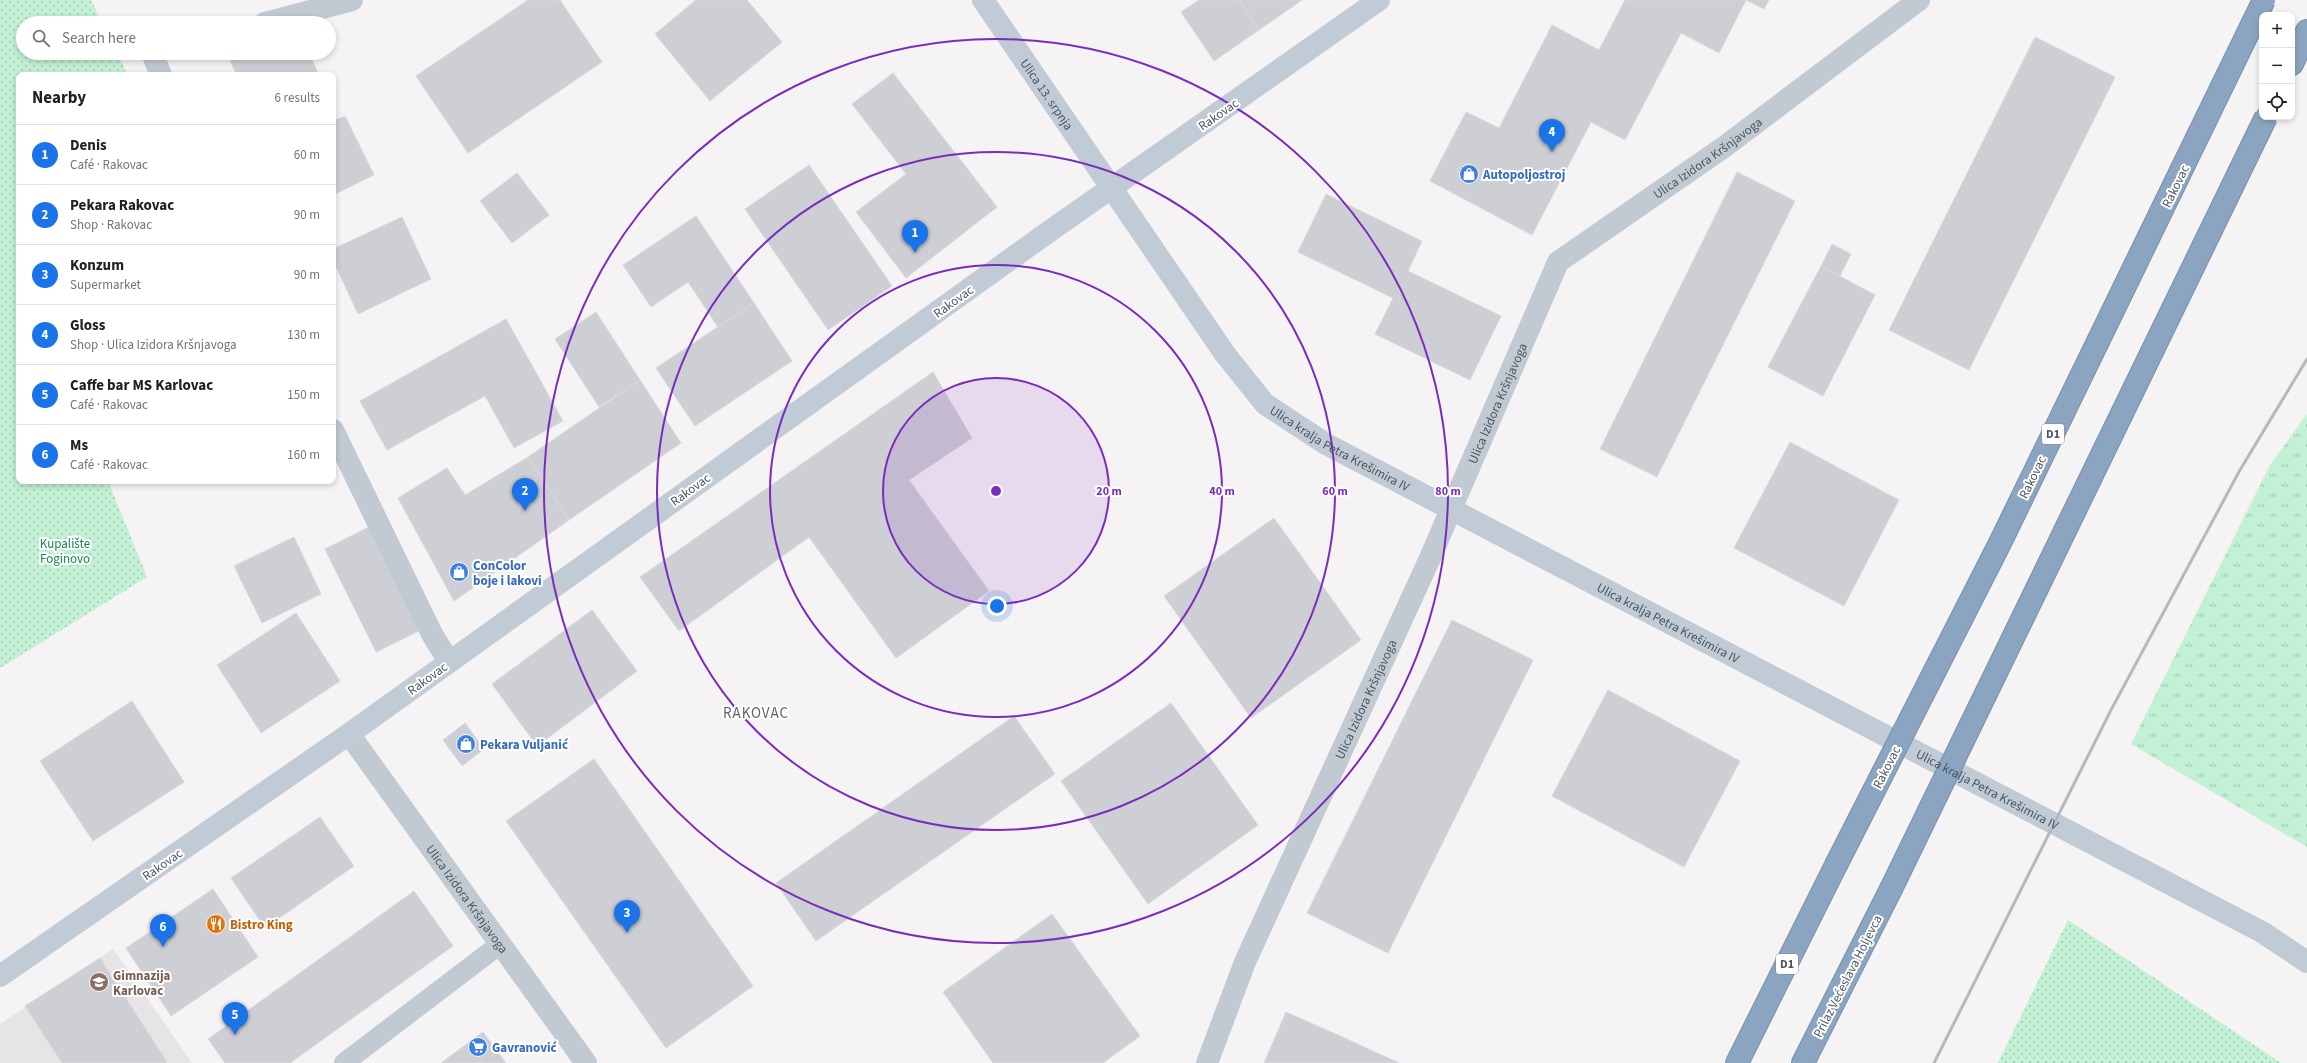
<!DOCTYPE html>
<html lang="en">
<head>
<meta charset="utf-8">
<style>
  :root { --surface:#fff; --page:#f2f2f2; --text:#202124; --muted:#757577; --line:#e0e0e0; --accent:#1a73e8 }
  body { margin:0; font-family:"Source Sans 3",sans-serif; background:var(--page); color:var(--text) }
  .controls { position:absolute; right:12px; top:12px; display:grid; overflow:hidden; border-radius:8px; box-shadow:0 2px 6px #0003 }
  .controls button { width:36px; height:36px; display:grid; place-items:center; padding:0; border:0; border-bottom:1px solid var(--line); background:var(--surface); color:var(--text); font:20px sans-serif }
  .you { position:absolute; left:997px; top:606px; width:14px; height:14px; margin:-10px; border:3px solid #fff; border-radius:50%; background:#1a73e8; box-shadow:0 0 0 6px #1a73e833 }
  .badge { display:grid; place-items:center; width:26px; height:26px; border-radius:50%; background:var(--accent); color:#fff; font-size:13px; font-weight:700 }
  .pin { position:absolute; translate:-50% -33px; filter:drop-shadow(0 1px 2px #0008) }
  .pin::after { content:''; position:absolute; top:21px; width:14px; height:12px; background:inherit; clip-path:polygon(0 0,100% 0,50% 100%) }
  .list { margin:0; padding:0; list-style:none }
  h2 { display:flex; justify-content:space-between; align-items:center; height:52px; margin:0; padding:0 16px; font-size:17px }
  h2 small { font-size:13px; font-weight:400; color:var(--muted) }
  .list li { display:grid; grid-template-columns:26px 1fr auto; gap:12px; align-items:center; box-sizing:border-box; height:60px; padding:0 16px; border-top:1px solid var(--line) }
  .list b { display:block; font-size:15px; white-space:nowrap }
  .list p { margin:0; font-size:13px; white-space:nowrap; color:var(--muted) }
  .list em { font-size:13px; font-style:normal; color:var(--muted) }
  .icon { flex:none; width:22px; height:22px; fill:none; stroke:currentColor; stroke-width:2; stroke-linecap:round; stroke-linejoin:round }
  .map { position:relative; flex:none; width:2307px; height:1063px; overflow:hidden }
  .search { position:absolute; background:var(--surface); box-shadow:0 2px 6px #0003; left:16px; top:16px; width:320px; height:44px; display:flex; align-items:center; gap:10px; box-sizing:border-box; padding:0 14px; border-radius:22px; color:var(--muted); font-size:15px }
  .panel { position:absolute; background:var(--surface); box-shadow:0 2px 6px #0003; left:16px; top:72px; width:320px; height:412px; border-radius:8px }
  .map>svg:first-child { display:block }
</style>
</head>
<body>
<div class="map">
<svg width="2307" height="1063" viewBox="0 0 2307 1063">
  <defs>
    <pattern id="grass-tufts" width="24" height="20" patternUnits="userSpaceOnUse"><rect width="24" height="20" fill="#c3f1d5"/><path d="M3 7l-1-3M5 7V3M7 7l1-3M15 17l-1-3M17 17v-4M19 17l1-3" fill="none" stroke="#a0c6b0"/></pattern>
    <pattern id="park-dots" width="8" height="8" patternUnits="userSpaceOnUse"><rect width="8" height="8" fill="#c3f1d5"/><path d="M2 2h.1M6 6h.1" fill="none" stroke="#a0c6b0" stroke-width="1.8" stroke-linecap="round"/></pattern>
  </defs>
  <rect width="100%" height="100%" fill="#f5f3f3"/>
  <path fill="#e6e4e5" d="M 113,949 L 192,1063 L 0,1063 L 0,1024 Z"/>
  <path fill="url(#grass-tufts)" d="M 2307,414 L 2307,847 L 2131,744 L 2270,465 Z"/>
  <path fill="url(#park-dots)" d="M 0,0 L 91,0 L 102,23 L 23,23 L 23,53 L 117,53 L 128,75 L 19,75 L 19,481 L 108,481 L 147,577 L 0,668 Z
    M 2068,920 L 2281,1063 L 1998,1063 Z"/>
  <path fill="#cdcfd5" stroke="#d7d9de" d="M 528,0 L 560,0 L 602,62 L 468,153 L 416,76 Z
    M 696,0 L 747,0 L 782,42 L 710,101 L 655,34 Z
    M 1199,0 L 1239,0 L 1259,30 L 1214,61 L 1181,12 Z
    M 1239,0 L 1302,0 L 1259,30 Z
    M 1625,0 L 1769,0 L 1764,9 L 1746,0 L 1719,53 L 1681,33 L 1625,140 L 1591,122 L 1532,235 L 1430,181 L 1466,112 L 1499,128 L 1552,25 L 1599,50 Z
    M 2035,37 L 2115,77 L 1969,370 L 1889,330 Z
    M 246,53 L 309,53 L 319,75 L 237,75 L 230,61 Z
    M 893,73 L 997,207 L 906,278 L 856,212 L 906,174 L 852,104 Z
    M 345,116 L 374,175 L 333,195 L 333,121 Z
    M 809,165 L 892,286 L 828,330 L 745,209 Z
    M 1737,172 L 1795,201 L 1657,477 L 1600,449 Z
    M 517,173 L 549,215 L 512,243 L 480,201 Z
    M 1326,194 L 1422,241 L 1408,271 L 1501,316 L 1470,380 L 1375,334 L 1393,298 L 1298,252 Z
    M 696,216 L 754,303 L 718,327 L 688,282 L 651,307 L 623,265 Z
    M 402,217 L 431,279 L 358,314 L 333,260 L 333,249 Z
    M 1832,244 L 1851,254 L 1840,276 L 1821,266 Z
    M 1821,266 L 1875,295 L 1823,396 L 1768,367 Z
    M 754,303 L 792,361 L 695,426 L 656,368 Z
    M 596,312 L 640,380 L 599,407 L 555,339 Z
    M 506,319 L 563,421 L 514,448 L 485,396 L 387,450 L 360,401 Z
    M 933,372 L 972,438 L 909,480 L 989,591 L 896,658 L 809,537 L 679,631 L 640,577 Z
    M 640,380 L 681,443 L 569,520 L 528,457 Z
    M 1790,442 L 1899,500 L 1844,606 L 1734,548 Z
    M 528,457 L 569,520 L 454,601 L 398,498 L 447,468 L 465,495 Z
    M 1274,518 L 1361,640 L 1251,718 L 1164,596 Z
    M 371,526 L 423,629 L 376,652 L 325,549 Z
    M 294,537 L 321,594 L 262,623 L 234,566 Z
    M 592,610 L 637,671 L 537,746 L 492,684 Z
    M 296,613 L 340,681 L 261,733 L 217,665 Z
    M 1452,620 L 1533,660 L 1388,953 L 1307,913 Z
    M 1608,690 L 1740,761 L 1684,867 L 1552,796 Z
    M 132,701 L 184,782 L 93,841 L 40,761 Z
    M 1171,703 L 1258,825 L 1148,904 L 1061,781 Z
    M 1014,716 L 1055,774 L 816,941 L 776,883 Z
    M 465,723 L 484,749 L 462,766 L 443,740 Z
    M 594,759 L 753,986 L 666,1048 L 506,821 Z
    M 320,817 L 354,866 L 265,928 L 231,878 Z
    M 213,889 L 258,957 L 171,1016 L 126,948 Z
    M 414,891 L 453,946 L 290,1063 L 225,1063 L 208,1039 Z
    M 1052,914 L 1140,1036 L 1103,1063 L 993,1063 L 943,992 Z
    M 100,958 L 167,1062 L 165,1063 L 62,1063 L 25,1006 Z
    M 1286,1012 L 1338,1035 L 1399,1063 L 1264,1063 Z
    M 483,1032 L 506,1063 L 441,1063 Z"/>
  <g fill="none" stroke-linecap="round" stroke-linejoin="round">
    <g stroke="#7690ad" stroke-width="24">
      <path id="highway" d="M 2292,64 L 2307,31
        M 1737,1063 L 1836,865
        M 1803,1063 L 1891,889"/>
    </g>
    <path stroke="#c1cad2" stroke-width="20" d="M 344,1063 L 499,945"/>
    <g stroke="#c1cad2" stroke-width="22">
      <path d="M 265,23 L 352,0"/>
      <path d="M 152,53 L 161,75"/>
      <path d="M 333,430 L 432,634 L 449,662"/>
      <path id="s1" d="M 349,734 L 586,1063"/>
      <path id="s2" d="M 1207,1063 L 1245,962 L 1430,558 L 1558,262 L 1724,147 L 1919,0"/>
    </g>
    <g stroke="#c1cbd6" stroke-width="22">
      <path id="s3" d="M 983,0 L 1225,354 L 1265,404 L 1326,444 L 2262,932 L 2307,962"/>
      <path d="M 0,976 L 349,734 L 1047,233 L 1379,0"/>
    </g>
    <use href="#highway" stroke="#8ba5c1" stroke-width="22"/>
    <path stroke="#b5b8bd" stroke-width="3" d="M 1934,1063 L 2111,710 L 2240,470 L 2307,359"/>
    <g stroke="#7690ad" stroke-width="24" stroke-linecap="butt">
      <path id="highway-bridge" d="M 1836,865 L 2000,543 L 2264,0
        M 1891,889 L 2266,117"/>
    </g>
    <use href="#highway-bridge" stroke="#8ba5c1" stroke-width="22"/>
  </g>
  <circle cx="996" cy="491" r="113" fill="#7b2cbf" fill-opacity=".12"/>
  <g fill="none" stroke="#7b2cbf" stroke-width="2">
    <circle cx="996" cy="491" r="113"/>
    <circle cx="996" cy="491" r="226"/>
    <circle cx="996" cy="491" r="339"/>
    <circle cx="996" cy="491" r="452"/>
  </g>
  <defs>
    <g id="shop-disc" transform="scale(1)"><circle r="9.5" fill="#3f7fe0" stroke="#fff"/><path d="M-5-2.5h2.3a2.7 3.5 0 0 1 5.4 0H5L5.5 6h-11ZM-1.5-2.5h3a1.5 2.3 0 0 0-3 0Z" fill="#fff"/></g>
    <g id="restaurant-disc" transform="scale(1)"><circle r="9.5" fill="#e8710a" stroke="#fff"/><path d="M-5-6h1v4h1v-4h1v4h1v-4h1v5L-1.5 .5V6h-2V.5L-5-1ZM5-6V6H3V1.5H1.5Q1.5-4 5-6Z" fill="#fff"/></g>
    <g id="school-disc" transform="scale(1)"><circle r="9.5" fill="#8d6e63" stroke="#fff"/><path d="M0-5L7-2L0 1L-7-2ZM-4 1L0 2.5L4 1V4Q0 6-4 4Z" fill="#fff"/></g>
    <g id="supermarket-disc" transform="scale(1)"><circle r="9.5" fill="#3f7fe0" stroke="#fff"/><path d="M-6-5.5h2.5l.6 2H6L4.5 2H-2.5L-4.4-4H-6ZM-1.5 3.2a1.3 1.3 0 1 0 .1 0ZM3 3.2a1.3 1.3 0 1 0 .1 0Z" fill="#fff"/></g>
  </defs>
  <g fill-rule="evenodd">
    <use href="#shop-disc" x="1469" y="174"/>
    <use href="#shop-disc" x="459" y="572"/>
    <use href="#shop-disc" x="466" y="744"/>
    <use href="#restaurant-disc" x="216" y="924"/>
    <use href="#school-disc" x="99" y="982"/>
    <use href="#supermarket-disc" x="478" y="1047"/>
  </g>
  <g text-anchor="middle" stroke-width="4" stroke-linejoin="round" paint-order="stroke">
    <g fill="#fff" stroke="#808990" stroke-width="1">
      <rect x="2042" y="424" width="22" height="20" rx="3"/>
      <rect x="1776" y="954" width="22" height="20" rx="3"/>
    </g>
    <g font-size="12" font-weight="bold" fill="#4a5661">
      <text x="2053" y="438">D1</text>
      <text x="1787" y="968">D1</text>
    </g>
    <g font-size="13" fill="#4a5661" stroke="#fff">
      <text dy="5" stroke="none"><textPath href="#s3" startOffset="114">Ulica 13. srpnja</textPath></text>
      <text transform="translate(1218 114) rotate(-35)" y="5">Rakovac</text>
      <text dy="5" stroke="none"><textPath href="#s2" startOffset="1057">Ulica Izidora Kršnjavoga</textPath></text>
      <text transform="translate(2175 186) rotate(-64)" y="5">Rakovac</text>
      <text transform="translate(953 301) rotate(-36)" y="5">Rakovac</text>
      <text dy="5" stroke="none"><textPath href="#s2" startOffset="721">Ulica Izidora Kršnjavoga</textPath></text>
      <text dy="5" stroke="none"><textPath href="#s3" startOffset="580">Ulica kralja Petra Krešimira IV</textPath></text>
      <text transform="translate(2032 477) rotate(-64)" y="5">Rakovac</text>
      <text transform="translate(690 489) rotate(-36)" y="5">Rakovac</text>
      <text dy="5" stroke="none"><textPath href="#s3" startOffset="952">Ulica kralja Petra Krešimira IV</textPath></text>
      <text transform="translate(427 678) rotate(-36)" y="5">Rakovac</text>
      <text dy="5" stroke="none"><textPath href="#s2" startOffset="397">Ulica Izidora Kršnjavoga</textPath></text>
      <text transform="translate(1886 767) rotate(-63)" y="5">Rakovac</text>
      <text dy="5" stroke="none"><textPath href="#s3" startOffset="1312">Ulica kralja Petra Krešimira IV</textPath></text>
      <text transform="translate(162 864) rotate(-35)" y="5">Rakovac</text>
      <text dy="5" stroke="none"><textPath href="#s1" startOffset="203">Ulica Izidora Kršnjavoga</textPath></text>
      <text transform="translate(1847 976) rotate(-63)" y="5">Prilaz Većeslava Holjevca</text>
    </g>
    <g font-size="13" font-weight="bold" fill="#366cbe" stroke="#fff" text-anchor="start">
      <text x="1483" y="179">Autopoljostroj</text>
      <text x="473" y="570">ConColor<tspan x="473" dy="15">boje i lakovi</tspan></text>
      <text x="480" y="749">Pekara Vuljanić</text>
      <text x="492" y="1052">Gavranović</text>
    </g>
    <g font-size="13" fill="#17864f" stroke="#fff">
      <text x="65" y="548">Kupalište<tspan x="65" dy="15">Foginovo</tspan></text>
    </g>
    <g font-size="13" font-weight="bold" fill="#c56008" stroke="#fff" text-anchor="start">
      <text x="230" y="929">Bistro King</text>
    </g>
    <g font-size="13" font-weight="bold" fill="#785e54" stroke="#fff" text-anchor="start">
      <text x="113" y="980">Gimnazija<tspan x="113" dy="15">Karlovac</tspan></text>
    </g>
    <g font-size="15" letter-spacing="1" fill="#5f6368" stroke="#fff">
      <text x="756" y="718">RAKOVAC</text>
    </g>
  </g>
  <circle cx="996" cy="491" r="6" fill="#7b2cbf" stroke="#fff" stroke-width="2"/>
  <g font-size="12" text-anchor="middle" font-weight="bold" fill="#7b2cbf" stroke="#fff" stroke-width="4" stroke-linejoin="round" paint-order="stroke">
    <text x="1109" y="495">20 m</text>
    <text x="1222" y="495">40 m</text>
    <text x="1335" y="495">60 m</text>
    <text x="1448" y="495">80 m</text>
  </g>
</svg>
<div class="controls">
<button>+</button>
<button>−</button>
<button><svg class="icon" aria-label="locate" viewBox="0 0 24 24"><circle cx="12" cy="12" r="6"/><path d="M12 2v4M12 18v4M2 12h4M18 12h4"/></svg></button>
</div>
<div class="you"></div>
<div class="pin badge" style="left:915px;top:253px">1</div>
<div class="pin badge" style="left:525px;top:511px">2</div>
<div class="pin badge" style="left:627px;top:933px">3</div>
<div class="pin badge" style="left:1552px;top:152px">4</div>
<div class="pin badge" style="left:235px;top:1035px">5</div>
<div class="pin badge" style="left:163px;top:947px">6</div>
<div class="search"><svg class="icon" aria-label="search" viewBox="0 0 24 24"><circle cx="10" cy="10" r="6"/><path d="M15 15l6 6"/></svg>Search here</div>
<section class="panel">
<h2>Nearby<small>6 results</small></h2>
<ul class="list">
<li><span class="badge">1</span><div><b>Denis</b><p>Café · Rakovac</p></div><em>60 m</em></li>
<li><span class="badge">2</span><div><b>Pekara Rakovac</b><p>Shop · Rakovac</p></div><em>90 m</em></li>
<li><span class="badge">3</span><div><b>Konzum</b><p>Supermarket</p></div><em>90 m</em></li>
<li><span class="badge">4</span><div><b>Gloss</b><p>Shop · Ulica Izidora Kršnjavoga</p></div><em>130 m</em></li>
<li><span class="badge">5</span><div><b>Caffe bar MS Karlovac</b><p>Café · Rakovac</p></div><em>150 m</em></li>
<li><span class="badge">6</span><div><b>Ms</b><p>Café · Rakovac</p></div><em>160 m</em></li>
</ul>
</section>
</div>
</body>
</html>
